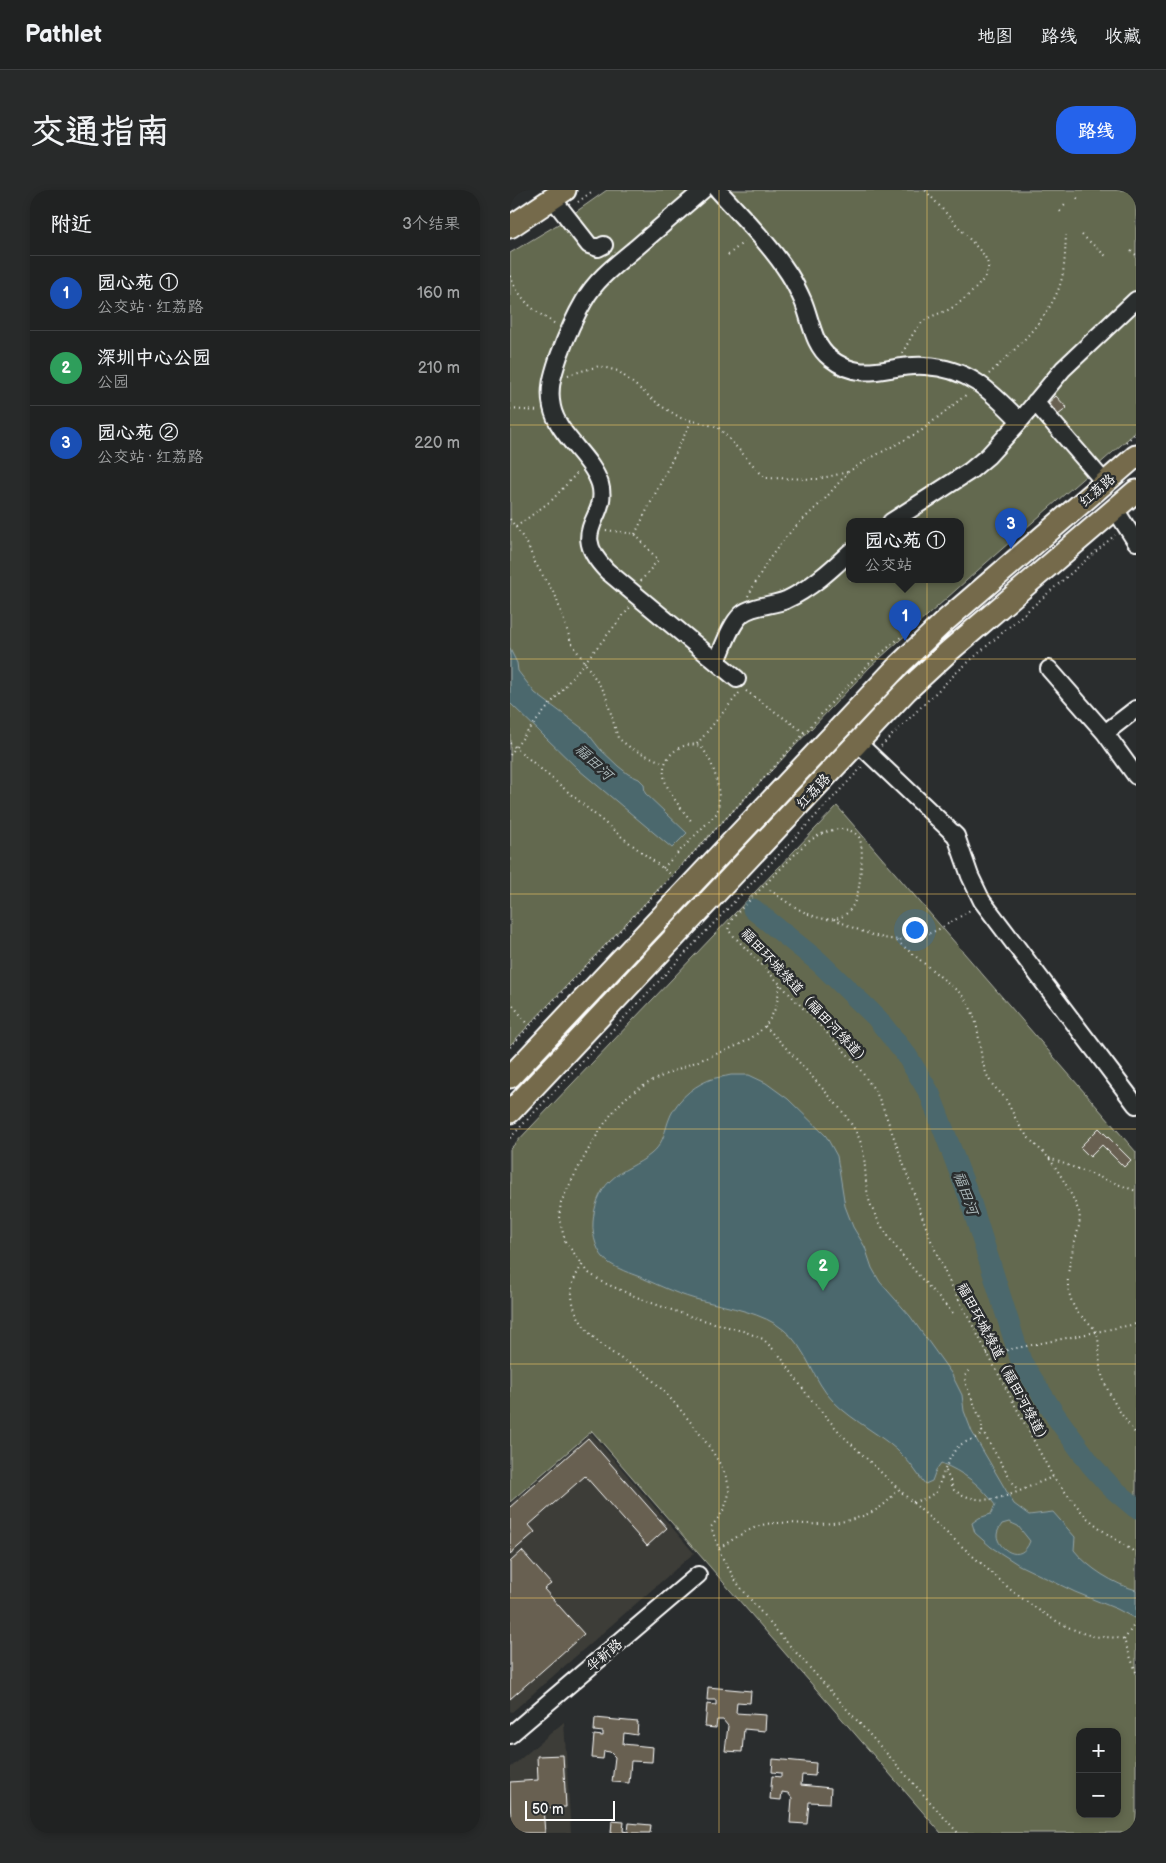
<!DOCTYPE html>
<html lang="zh">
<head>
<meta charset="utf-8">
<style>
  :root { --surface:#202222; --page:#282a2a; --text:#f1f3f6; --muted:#a2a4a5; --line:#3d3f40; --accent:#2563eb }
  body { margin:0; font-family:"Balsamiq Sans","LXGW WenKai TC",sans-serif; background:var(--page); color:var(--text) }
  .controls { position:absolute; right:15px; bottom:15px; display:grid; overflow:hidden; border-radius:10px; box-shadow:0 2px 8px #0003 }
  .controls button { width:45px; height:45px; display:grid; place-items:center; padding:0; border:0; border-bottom:1px solid var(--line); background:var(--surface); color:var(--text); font:25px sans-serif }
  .scale { position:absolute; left:15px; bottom:12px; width:90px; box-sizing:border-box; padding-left:5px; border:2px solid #fff; border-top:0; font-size:14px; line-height:18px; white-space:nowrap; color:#fff; -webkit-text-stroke:4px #2a2d2e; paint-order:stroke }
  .you { position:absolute; left:404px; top:739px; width:18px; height:18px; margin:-12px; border:4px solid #fff; border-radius:50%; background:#1a73e8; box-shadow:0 0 0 8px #1a73e833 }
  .badge { display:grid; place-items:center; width:32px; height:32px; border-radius:50%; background:var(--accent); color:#fff; font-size:16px; font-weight:700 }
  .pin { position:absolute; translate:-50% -41px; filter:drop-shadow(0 1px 2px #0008) }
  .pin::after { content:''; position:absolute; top:26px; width:18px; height:15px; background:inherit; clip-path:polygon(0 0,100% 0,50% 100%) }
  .popup { position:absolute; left:336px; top:328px; width:118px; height:65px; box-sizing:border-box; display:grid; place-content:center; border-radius:10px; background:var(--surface); filter:drop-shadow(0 1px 4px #0005); font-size:16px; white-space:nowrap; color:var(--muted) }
  .popup b { font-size:19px; color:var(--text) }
  .popup::after { content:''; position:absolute; left:50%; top:100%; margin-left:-10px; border:10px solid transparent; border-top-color:var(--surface) }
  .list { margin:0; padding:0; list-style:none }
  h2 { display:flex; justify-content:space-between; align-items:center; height:65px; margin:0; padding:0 20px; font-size:21px }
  h2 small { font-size:16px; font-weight:400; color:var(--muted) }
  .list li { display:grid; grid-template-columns:32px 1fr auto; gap:15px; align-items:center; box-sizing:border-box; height:75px; padding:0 20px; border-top:1px solid var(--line) }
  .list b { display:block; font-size:19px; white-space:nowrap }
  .list p { margin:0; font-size:16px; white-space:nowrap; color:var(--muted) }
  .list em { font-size:16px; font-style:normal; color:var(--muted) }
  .map { position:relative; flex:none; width:626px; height:1643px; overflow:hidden; border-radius:20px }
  header { display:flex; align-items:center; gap:30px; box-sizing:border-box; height:70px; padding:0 25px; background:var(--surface); border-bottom:1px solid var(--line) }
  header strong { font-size:24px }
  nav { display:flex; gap:28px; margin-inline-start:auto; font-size:18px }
  .intro { display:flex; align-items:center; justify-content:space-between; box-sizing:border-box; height:120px; padding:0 30px }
  h1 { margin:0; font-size:35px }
  .button { padding:12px 22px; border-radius:20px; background:var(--accent); color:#fff; font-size:18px; font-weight:700 }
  main { display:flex; gap:30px; padding:0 30px }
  aside { flex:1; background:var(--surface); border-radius:20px; box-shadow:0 2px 8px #0003 }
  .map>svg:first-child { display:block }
</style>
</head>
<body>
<header>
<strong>Pathlet</strong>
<nav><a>地图</a><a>路线</a><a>收藏</a></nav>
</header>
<div class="intro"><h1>交通指南</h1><a class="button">路线</a></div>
<main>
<aside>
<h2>附近<small>3个结果</small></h2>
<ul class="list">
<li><span class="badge" style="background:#1a4fb4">1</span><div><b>园心苑 ①</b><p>公交站 · 红荔路</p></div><em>160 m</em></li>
<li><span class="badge" style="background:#2e9e5b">2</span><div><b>深圳中心公园</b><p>公园</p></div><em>210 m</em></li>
<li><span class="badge" style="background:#1a4fb4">3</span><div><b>园心苑 ②</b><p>公交站 · 红荔路</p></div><em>220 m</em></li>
</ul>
</aside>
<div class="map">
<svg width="626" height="1643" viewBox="0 0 626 1643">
  <rect width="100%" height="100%" fill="#2a2d2e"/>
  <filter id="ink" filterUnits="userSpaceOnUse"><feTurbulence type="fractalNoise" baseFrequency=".02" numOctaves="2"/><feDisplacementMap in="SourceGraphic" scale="10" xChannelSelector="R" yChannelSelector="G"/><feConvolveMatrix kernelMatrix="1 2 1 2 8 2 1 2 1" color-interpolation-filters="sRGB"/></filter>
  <g filter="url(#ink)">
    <path fill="#3d3d38" d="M 81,1243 L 184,1363 L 2,1522 L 0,1521 L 0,1314 Z
      M 54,1532 L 61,1643 L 0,1643 L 0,1578 Z"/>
    <path fill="#63694f" stroke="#b1b4a7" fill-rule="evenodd" d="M 97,0 L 626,0 L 626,242 L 476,373 L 360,477 L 0,855 L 0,63 L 50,33 ZM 340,332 L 450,332 L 450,390 L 340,390 Z
      M 327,616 L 626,962 L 626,1643 L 431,1643 L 82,1241 L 0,1312 L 0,959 ZM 570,1542 L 607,1542 L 607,1624 L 570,1624 Z"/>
    <path fill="#4b686d" stroke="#93a4a7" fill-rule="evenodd" d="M 0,459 L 7,473 L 8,481 L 25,503 L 76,541 L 90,559 L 108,576 L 118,584 L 129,589 L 134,594 L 135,603 L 177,643 L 162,658 L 69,580 L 0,513 Z
      M 221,885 L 239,885 L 256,893 L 278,909 L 316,946 L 327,966 L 335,1016 L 343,1037 L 355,1057 L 362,1078 L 370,1092 L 400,1126 L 441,1183 L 452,1205 L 454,1221 L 462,1242 L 504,1314 L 519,1325 L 543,1322 L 565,1347 L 564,1360 C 578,1378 604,1394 626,1400 L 626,1429 L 607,1419 L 565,1402 L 509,1375 L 481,1357 L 465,1343 L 462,1333 L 469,1328 L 481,1324 L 485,1315 C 471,1295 453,1282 431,1273 L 426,1280 L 422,1291 L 415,1294 C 408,1285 402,1275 394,1267 C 374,1245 344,1233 323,1211 C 303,1191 297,1158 274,1140 C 254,1123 218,1117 193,1111 C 171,1106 150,1096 130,1087 C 119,1083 108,1079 99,1073 C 87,1064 82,1046 83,1032 C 84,1017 89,1002 100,991 C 112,979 128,975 141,964 C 152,955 154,945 158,932 C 164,913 181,897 199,890 C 206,887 214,887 221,885 ZM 499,1332 L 508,1336 L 520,1351 C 511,1376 487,1358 487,1345 C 487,1341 490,1337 492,1334 Z"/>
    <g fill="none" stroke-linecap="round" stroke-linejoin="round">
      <path stroke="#4b686d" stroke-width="21" d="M 243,719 L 309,772 L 366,827 L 397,866 L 420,904 L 459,1007 L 511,1171 L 545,1225 L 582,1276 L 601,1297 L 626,1318"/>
    </g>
    <path fill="#686151" stroke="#fff" d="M 546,206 L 557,218 L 548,225 L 538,213 Z
      M 589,938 L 621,970 L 614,977 L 592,955 L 580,967 L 570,957 Z
      M 78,1248 L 157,1338 L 137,1356 L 75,1286 L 19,1335 L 25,1342 L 0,1364 L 0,1317 Z
      M 12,1361 L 41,1394 L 34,1399 L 74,1444 L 0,1509 L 0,1372 Z
      M 198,1497 L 241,1501 L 240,1513 L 227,1512 L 226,1523 L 256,1525 L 255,1541 L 234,1539 L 232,1562 L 215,1561 L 218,1536 L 213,1530 L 207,1530 L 206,1538 L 195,1537 L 197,1514 L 206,1515 L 206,1510 L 197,1510 Z
      M 85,1528 L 128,1532 L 127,1545 L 114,1543 L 113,1554 L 143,1557 L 142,1572 L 121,1571 L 119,1593 L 102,1592 L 105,1567 L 100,1562 L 94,1561 L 93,1569 L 82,1568 L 84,1545 L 93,1546 L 93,1542 L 84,1541 Z
      M 53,1565 L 56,1617 L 33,1618 L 35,1643 L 1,1643 L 0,1592 L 28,1590 L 27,1566 Z
      M 263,1569 L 306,1573 L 305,1586 L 292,1585 L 291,1595 L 321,1598 L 320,1613 L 299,1612 L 297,1634 L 280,1633 L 282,1608 L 278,1603 L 272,1602 L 271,1610 L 260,1609 L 262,1586 L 271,1587 L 271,1583 L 262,1582 Z
      M 102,1631 L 114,1632 L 113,1641 L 118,1642 L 119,1633 L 141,1635 L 140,1643 L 101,1643 Z"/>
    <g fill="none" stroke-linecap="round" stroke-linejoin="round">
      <g stroke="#fff" stroke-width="20">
        <path id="minor" d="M 193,0 C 171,19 149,38 127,57 C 108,73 86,89 74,111 C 64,128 56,147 49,166 C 43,184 38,198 42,217 C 48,246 81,266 90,294 C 100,329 56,339 97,381 L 227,489
          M 208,0 C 232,27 259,53 279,84 C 284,92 289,102 293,111 C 301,130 303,155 320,168 C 354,195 379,173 415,176 C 458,178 481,201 510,231
          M 43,9 L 79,55 L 88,58 L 94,55
          M 525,212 L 595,293
          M 605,319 L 626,352
          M 381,332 L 460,281 L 478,266 L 510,231 L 553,179 L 626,110
          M 207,471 C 214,456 220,435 232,424 C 241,416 264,415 276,410 C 300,399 321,380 340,362
          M 539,479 L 595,543 L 626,586
          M 595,543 L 626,519
          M 348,553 L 446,646 L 460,686 L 472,711 L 626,915
          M 0,1545 L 188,1385"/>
      </g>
      <g stroke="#fff" stroke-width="25">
        <path id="major" d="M 0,37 L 55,0
          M 0,887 L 389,475 L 435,431 L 626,266
          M 0,922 L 397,500 L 438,462 L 626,301"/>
      </g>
      <path stroke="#fff" stroke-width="2" stroke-dasharray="1 4" stroke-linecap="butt" d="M 567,8 L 568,9
        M 68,12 L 84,0
        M 554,15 L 555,14
        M 550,21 L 552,23
        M 572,45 L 597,67
        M 621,61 L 626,65
        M 218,65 L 235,51
        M 0,86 C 12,113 23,120 47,135
        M 392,163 C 400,151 403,140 414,131 C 422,125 429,124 438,120 C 449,115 477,91 478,79 C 479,74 476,69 474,65 L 415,0
        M 479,184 C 503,162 537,130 549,98 C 555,82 555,62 556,45
        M 58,185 L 89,176 L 108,181 L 151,216 L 171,228 L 208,237 L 255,288 L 308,289 L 338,282
        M 0,219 L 28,221
        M 616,252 L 626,243
        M 0,329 L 18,355 L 24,371 L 46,407 L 61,452 L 95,503 L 108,548 L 122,559 L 154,573
        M 6,337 L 42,310 L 67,283
        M 96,340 L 125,344 L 148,370 L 130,392
        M 125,344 L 181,232
        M 238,406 L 257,372 L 271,353 L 283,339 L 314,310 L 338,282 L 357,270 L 411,241 L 457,204
        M 236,501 L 295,543
        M 0,553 L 108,644 L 163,686
        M 187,554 L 230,502
        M 371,556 L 447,482 L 605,345
        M 0,565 L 14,546
        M 153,678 L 207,623 C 213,606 204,570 191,557 C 184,553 177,554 169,558 C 135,579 166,612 183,633
        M 260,700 C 293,725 343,756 350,689 C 351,676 354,659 349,647 C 334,630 308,644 294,655 L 227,723 L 220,732 L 218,740 L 344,871 L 366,902 L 374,920 L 420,1048 L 438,1089 L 543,1287 L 576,1327 L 596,1343 L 626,1363
        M 324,729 C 385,758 404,758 460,720
        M 387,751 L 450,803 C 477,833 463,866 482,894 C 486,899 491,903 495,908 C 501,918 505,929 511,938 C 518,949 528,957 537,966 C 547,977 564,1008 569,1022 C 572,1034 565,1047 563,1059 C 560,1071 557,1084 558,1096 C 559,1105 563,1118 569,1124 C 575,1130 580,1133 585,1140 C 592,1154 587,1171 592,1185 C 599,1207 612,1226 626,1244
        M 270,795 C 268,803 268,813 264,821 C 252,849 226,856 201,866 C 173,877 142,888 118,906 C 93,927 66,982 51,1012 L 49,1028 L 55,1051 L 79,1083 L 92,1092 L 136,1111 L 179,1126 L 236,1142 L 253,1149 L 270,1166 L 298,1206 L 332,1245 L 402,1312 L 501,1400 C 525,1418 553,1439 583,1446 C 594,1448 604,1446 614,1450 L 626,1482
        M 0,812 L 19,835
        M 255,836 C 272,853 288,871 304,889 C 319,906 338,925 348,946 C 358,966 353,992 360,1013 C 372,1047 419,1098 445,1125
        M 0,857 L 256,586 L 323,511 L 362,471 L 411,430
        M 0,948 L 353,576
        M 539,968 L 626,1001
        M 72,1075 C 68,1082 62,1091 62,1099 C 60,1131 89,1155 113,1170 C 120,1175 129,1178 136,1184 C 158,1203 219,1272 219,1300 C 219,1314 209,1328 201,1337 L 212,1367 L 227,1393 L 264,1438 L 448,1643
        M 477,1164 L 626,1134
        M 472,1241 L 508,1301
        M 436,1281 L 444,1300 C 479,1323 509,1299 543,1287
        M 403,1312 L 415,1309 L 426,1302 C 431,1291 438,1267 447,1258 C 453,1251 465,1250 472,1244 L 472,1233 L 455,1192 L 455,1186 L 459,1180
        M 209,1358 C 224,1349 239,1338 256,1334 C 269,1332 282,1333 295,1334 C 320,1335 351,1331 372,1316 C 378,1312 383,1305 388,1300
        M 614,1450 L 626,1432"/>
      <use href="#minor" stroke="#2a2d2e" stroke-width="16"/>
      <use href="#major" stroke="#746b4b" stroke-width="21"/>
      <path stroke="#fff" stroke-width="2" stroke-dasharray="1 4" stroke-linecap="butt" d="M 14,546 L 122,415"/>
    </g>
  </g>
  <path fill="none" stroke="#ffd166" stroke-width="1" stroke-opacity="0.55" d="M 209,0 L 209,1643M 417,0 L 417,1643M 0,235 L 626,235M 0,469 L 626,469M 0,704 L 626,704M 0,939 L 626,939M 0,1174 L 626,1174M 0,1408 L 626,1408"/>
  <g text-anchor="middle" stroke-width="5" stroke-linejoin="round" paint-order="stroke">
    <g font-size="14" fill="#fff" stroke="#2a2d2e">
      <text transform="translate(587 300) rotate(-41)" y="5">红荔路</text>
      <text transform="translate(303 601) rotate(-47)" y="5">红荔路</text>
      <text transform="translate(296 807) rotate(47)" y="5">福田环城绿道（福田河绿道）</text>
      <text transform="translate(494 1174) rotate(62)" y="5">福田环城绿道（福田河绿道）</text>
      <text transform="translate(94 1465) rotate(-40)" y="5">华新路</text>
    </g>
    <g font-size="15" font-style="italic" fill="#aebbbd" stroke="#2a2d2e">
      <text transform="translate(84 572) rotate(43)" y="5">福田河</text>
      <text transform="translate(456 1003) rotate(70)" y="5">福田河</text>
    </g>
  </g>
</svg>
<div class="controls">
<button>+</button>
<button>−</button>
</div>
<div class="scale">50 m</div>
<div class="you"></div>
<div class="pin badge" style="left:395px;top:451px;background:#1a4fb4">1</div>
<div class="popup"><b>园心苑 ①</b>公交站</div>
<div class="pin badge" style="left:313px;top:1101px;background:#2e9e5b">2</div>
<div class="pin badge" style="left:501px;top:359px;background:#1a4fb4">3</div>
</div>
</main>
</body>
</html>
